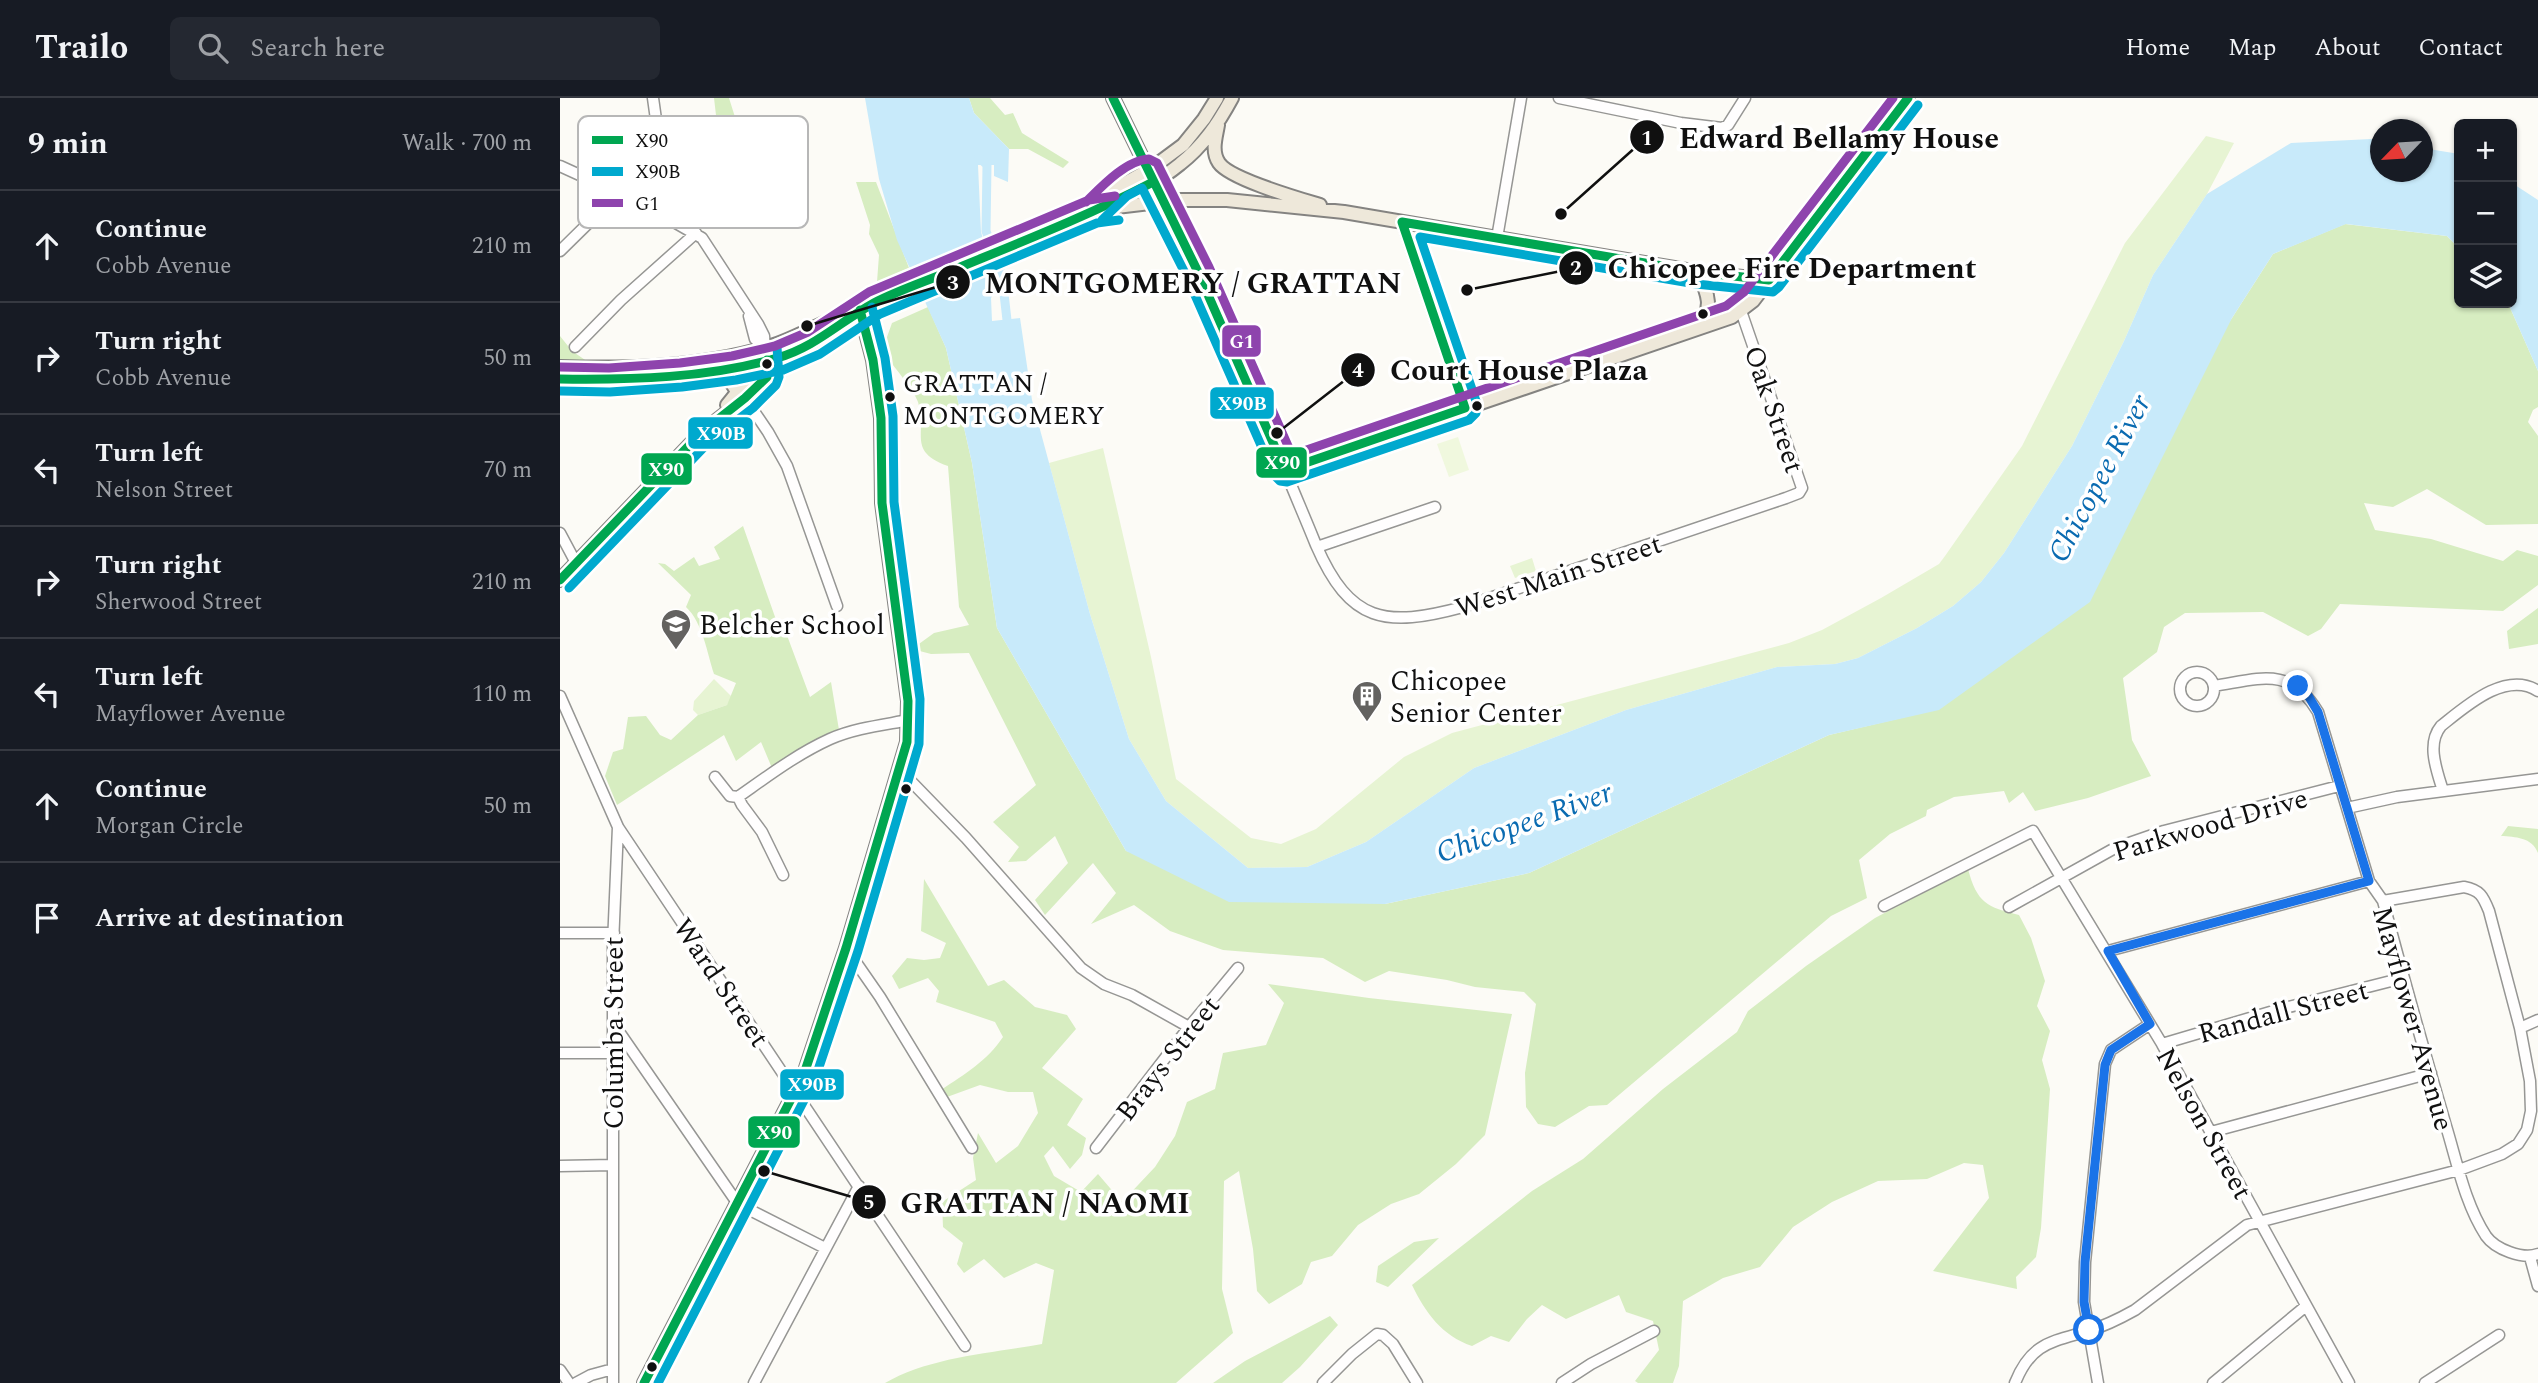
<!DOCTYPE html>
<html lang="en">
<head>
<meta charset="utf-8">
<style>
  :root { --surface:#171b24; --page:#242831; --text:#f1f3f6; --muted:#9ea1a6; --line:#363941 }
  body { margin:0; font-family:Spectral,serif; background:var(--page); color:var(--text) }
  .controls { position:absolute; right:21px; top:21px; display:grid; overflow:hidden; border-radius:10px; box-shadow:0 2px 5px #0004 }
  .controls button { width:63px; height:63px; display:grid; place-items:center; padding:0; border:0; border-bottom:2px solid var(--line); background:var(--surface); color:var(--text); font:35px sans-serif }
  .compass { position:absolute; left:1810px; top:21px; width:63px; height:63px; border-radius:50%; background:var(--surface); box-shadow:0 2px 5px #0004; rotate:245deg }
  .stop { position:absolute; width:21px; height:21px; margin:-16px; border:5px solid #1a73e8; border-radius:50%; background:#fff }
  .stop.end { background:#1a73e8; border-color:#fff; box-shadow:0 2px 7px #0008 }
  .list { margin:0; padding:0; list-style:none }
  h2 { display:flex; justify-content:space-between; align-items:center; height:91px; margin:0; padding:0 28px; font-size:30px }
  h2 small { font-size:23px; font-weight:400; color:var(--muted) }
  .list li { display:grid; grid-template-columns:46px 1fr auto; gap:21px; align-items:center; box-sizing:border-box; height:112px; padding:0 28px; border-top:2px solid var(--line) }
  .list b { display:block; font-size:26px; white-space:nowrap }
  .list p { margin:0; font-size:23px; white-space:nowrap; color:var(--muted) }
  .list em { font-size:23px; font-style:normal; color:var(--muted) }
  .icon { flex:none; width:38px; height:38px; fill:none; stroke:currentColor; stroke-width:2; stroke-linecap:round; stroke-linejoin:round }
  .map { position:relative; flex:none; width:1978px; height:1285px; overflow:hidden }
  header { display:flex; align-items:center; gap:42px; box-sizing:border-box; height:98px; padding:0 35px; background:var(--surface); border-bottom:2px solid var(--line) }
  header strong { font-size:33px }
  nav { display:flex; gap:38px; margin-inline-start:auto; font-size:24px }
  .search { width:490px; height:63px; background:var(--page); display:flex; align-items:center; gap:18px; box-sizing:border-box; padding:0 24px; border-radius:10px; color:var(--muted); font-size:26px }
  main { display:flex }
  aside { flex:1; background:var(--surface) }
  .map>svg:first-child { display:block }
</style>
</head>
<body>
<header>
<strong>Trailo</strong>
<div class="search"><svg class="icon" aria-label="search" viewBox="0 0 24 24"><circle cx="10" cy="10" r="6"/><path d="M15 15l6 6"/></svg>Search here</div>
<nav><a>Home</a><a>Map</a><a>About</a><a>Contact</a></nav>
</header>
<main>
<aside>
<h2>9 min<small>Walk · 700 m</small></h2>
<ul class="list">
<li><svg class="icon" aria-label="ahead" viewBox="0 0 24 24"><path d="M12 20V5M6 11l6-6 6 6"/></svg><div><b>Continue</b><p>Cobb Avenue</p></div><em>210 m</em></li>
<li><svg class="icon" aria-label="right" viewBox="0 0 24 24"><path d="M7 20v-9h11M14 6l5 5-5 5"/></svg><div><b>Turn right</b><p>Cobb Avenue</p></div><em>50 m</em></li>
<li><svg class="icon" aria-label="left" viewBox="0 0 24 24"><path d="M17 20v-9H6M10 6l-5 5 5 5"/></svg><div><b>Turn left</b><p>Nelson Street</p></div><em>70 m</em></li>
<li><svg class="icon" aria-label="right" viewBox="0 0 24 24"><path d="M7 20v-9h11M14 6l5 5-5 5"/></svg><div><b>Turn right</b><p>Sherwood Street</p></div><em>210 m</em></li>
<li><svg class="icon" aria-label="left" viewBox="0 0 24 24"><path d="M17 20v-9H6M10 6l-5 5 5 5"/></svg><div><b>Turn left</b><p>Mayflower Avenue</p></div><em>110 m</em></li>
<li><svg class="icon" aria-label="ahead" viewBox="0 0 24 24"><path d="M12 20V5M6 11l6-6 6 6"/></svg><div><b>Continue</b><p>Morgan Circle</p></div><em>50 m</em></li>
<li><svg class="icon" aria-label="arrive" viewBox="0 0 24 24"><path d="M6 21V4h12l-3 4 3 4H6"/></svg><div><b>Arrive at destination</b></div></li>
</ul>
</aside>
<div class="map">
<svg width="1978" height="1285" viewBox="0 0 1978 1285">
  <rect width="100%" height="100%" fill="#fcfbf6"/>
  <path fill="#e7f4d3" d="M 1646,38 L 1674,45 L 1647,96 L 1593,177 L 1564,243 L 1512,348 L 1444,455 L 1421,484 L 1393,508 L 1357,530 L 1298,560 L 1275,566 L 1217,569 L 1066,612 L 914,670 L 806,744 L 747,769 L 688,770 L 606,703 L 569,641 L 530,516 L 489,365 L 543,350 L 591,559 L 616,681 L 691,740 L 721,746 L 756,731 L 844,659 L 892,635 L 1229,545 L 1262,532 L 1321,500 L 1379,466 L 1385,458 L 1462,348 L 1565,145 Z
    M 972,460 L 976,473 L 955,480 L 950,468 Z
    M 154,581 L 172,599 L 167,607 L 138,617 L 133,612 L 134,603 Z"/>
  <path fill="#d7edc1" d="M 154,0 L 169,0 L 180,35 L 197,37 L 189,48 L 159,43 Z
    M 409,0 L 430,0 L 445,17 L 453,15 L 462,35 L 509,64 L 503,70 L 468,51 L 449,51 L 414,15 Z
    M 296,84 L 316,84 L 349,170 L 317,184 L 319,157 L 309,136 L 310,127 Z
    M 1785,126 L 1887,138 L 1899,150 L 1899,205 L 1948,205 L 1978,273 L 1978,309 L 1973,312 L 1968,324 L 1978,338 L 1978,426 L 1926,427 L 1867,391 L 1833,409 L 1804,405 L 1815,432 L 1871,441 L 1943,463 L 1957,452 L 1978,458 L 1978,487 L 1943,513 L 1780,506 L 1761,531 L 1748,538 L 1703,514 L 1625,515 L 1604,529 L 1597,554 L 1563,580 L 1572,642 L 1591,678 L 1528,700 L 1475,713 L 1463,694 L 1449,705 L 1444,693 L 1394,699 L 1367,712 L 1366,718 L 1330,736 L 1299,762 L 1307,800 L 1271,818 L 1047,1007 L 1029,1008 L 995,1029 L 978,1026 L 966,1009 L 965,975 L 976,906 L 964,894 L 915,889 L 887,882 L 829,873 L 805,884 L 763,860 L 663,852 L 610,833 L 574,807 L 531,826 L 556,795 L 533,765 L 485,817 L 475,802 L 508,765 L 495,738 L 466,763 L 448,764 L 459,749 L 433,724 L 476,687 L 409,555 L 371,556 L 352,551 L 374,535 L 409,527 L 399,509 L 388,368 C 346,353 368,335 358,304 C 354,292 331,265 322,253 L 332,225 L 368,209 L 386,250 L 412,365 L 437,530 L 566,753 L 825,806 L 969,775 L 1269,637 L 1379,611 L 1672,220 L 1713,156 Z
    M 0,238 L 12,253 L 31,266 L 0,263 Z
    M 183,428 L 220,533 L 225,532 L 250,599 L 271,584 L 279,632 L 212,670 L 201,644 L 176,663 L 164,637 L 57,707 L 45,678 L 53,654 L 63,651 L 68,619 L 86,618 L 100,637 L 111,642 L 138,617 L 167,607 L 176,585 L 154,576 C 147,555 143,525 126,509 L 131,497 L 98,465 L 105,466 L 114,473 L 134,459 L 139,468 L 160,461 L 154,449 Z
    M 1978,510 L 1978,546 L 1949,551 L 1947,533 Z
    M 1948,728 L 1978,731 L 1978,755 C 1972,739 1955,739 1941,738 Z
    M 1408,771 C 1417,805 1427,809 1459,817 L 1471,840 L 1485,883 L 1477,908 L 1490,933 L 1482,962 L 1490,991 L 1481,1130 L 1476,1159 L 1456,1179 L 1457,1191 L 1373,1173 L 1429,1100 L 1423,1067 L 1404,1065 L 1367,1081 L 1318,1083 L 1272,1104 L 1233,1129 L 1200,1169 L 1163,1180 L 1123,1203 L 1119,1268 L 1113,1285 L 1078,1285 L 1075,1283 L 1099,1252 L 1093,1223 L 1066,1214 L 1059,1197 L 1006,1221 L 982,1207 L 967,1221 L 949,1244 L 931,1238 L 912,1248 C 882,1238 865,1214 852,1187 L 972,1093 L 1023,1061 L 1103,991 L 1177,934 L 1188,913 L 1246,868 L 1315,820 Z
    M 364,781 L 428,888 L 444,882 L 475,909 L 507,917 L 516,931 L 482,970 L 523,1001 L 507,1027 L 526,1040 L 522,1057 L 510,1071 L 493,1048 L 484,1058 L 494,1078 L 521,1094 L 538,1076 L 562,1104 L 595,1069 L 615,1038 L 627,1004 L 655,991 L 663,955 L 706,947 L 724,905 L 708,886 L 809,900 L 952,916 L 925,1037 L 896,1066 L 859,1096 L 831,1106 L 798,1127 L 772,1158 L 751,1164 L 742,1186 L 709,1206 L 697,1193 L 693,1151 L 679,1073 L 664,1083 L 662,1191 L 673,1235 L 616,1285 L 325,1285 C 369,1259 432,1255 482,1246 L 494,1172 L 476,1165 L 444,1180 L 424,1161 L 404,1175 L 397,1166 L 403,1145 L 383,1129 L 382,1104 L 416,1082 L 413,1060 L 418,1035 L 436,1065 L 458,1048 L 478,1015 L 473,994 L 448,994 L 420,987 L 387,999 L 381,992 C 405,976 427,963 443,939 L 435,924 L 376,904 L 379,893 L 368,880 L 339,891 L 332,878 L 347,860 L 364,862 L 380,860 L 386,845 L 361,833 Z
    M 879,1140 L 828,1189 L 816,1184 L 818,1168 L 854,1144 Z
    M 770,1218 L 778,1227 L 740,1269 L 722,1285 L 653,1285 L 685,1263 Z"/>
  <path fill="#f0f8de" d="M 898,339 L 909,372 L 889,379 L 877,346 Z"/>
  <path fill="#c8eafa" d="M 305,0 L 409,0 L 414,15 L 449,51 L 448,84 L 434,78 L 434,67 L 418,67 L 421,134 L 437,189 L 431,200 L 432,223 L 460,220 L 472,302 L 530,516 L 569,641 L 606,703 L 688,770 L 747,769 L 806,744 L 914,670 L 1066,612 L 1217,569 L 1275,566 L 1298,560 L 1357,530 L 1393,508 L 1421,484 L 1444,455 L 1512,348 L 1564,243 L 1593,177 L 1647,96 L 1731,45 L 1811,41 L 1820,43 L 1820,74 L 1862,74 L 1863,50 L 1899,56 L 1899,150 L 1887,138 L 1786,126 L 1713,156 L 1672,220 L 1530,504 L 1379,612 L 1269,637 L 969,775 L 825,806 L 669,804 L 566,753 L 437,530 L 412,365 L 386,250 L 337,142 L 319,81 Z
    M 1952,85 L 1978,102 L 1978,273 L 1948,205 L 1952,205 Z"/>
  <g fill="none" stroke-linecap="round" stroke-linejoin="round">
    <path stroke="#c8eafa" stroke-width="9" d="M 419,59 L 427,67 L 426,133 L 442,178 L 448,231"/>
    <g stroke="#969694" stroke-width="13">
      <path id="minor" d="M 93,0 L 108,107 L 107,118
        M 999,0 L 1121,25 L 1162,30 L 1168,27 L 1185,0
        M 0,68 L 81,105 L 142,140 L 198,226 L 204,238 L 205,250
        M 842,124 L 905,310
        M 937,140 L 961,0
        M 0,153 L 59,95
        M 189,218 L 195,241 L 205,250
        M 15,249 L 61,202 L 136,135
        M 185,300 L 208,334 L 227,368 L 277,508
        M 725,372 C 735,397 746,422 756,447 C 790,525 825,530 903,509 L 1226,400 L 1239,395 L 1242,390 L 1181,213
        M 0,435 L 16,465
        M 757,449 L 875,409
        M1620 591a17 17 0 1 1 34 0a17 17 0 1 1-34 0Z
        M 1654,588 C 1699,581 1730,567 1758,614 L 1809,783 L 1823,803 C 1843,878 1864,953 1886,1028 C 1897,1064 1905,1106 1926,1138 C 1935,1151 1963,1162 1978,1156
        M 0,598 L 58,729 L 53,846 L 53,1285
        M 340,672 L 406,740 L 521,870 L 544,886 L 572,897 L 629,929
        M 155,679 L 170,698 L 178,699 L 182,707 L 202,734 L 223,777
        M 1883,693 C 1877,673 1866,646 1881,628 C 1906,608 1946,572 1978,593
        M 178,699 C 208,678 237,656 270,641 C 295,630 323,627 349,622
        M 1787,710 L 1837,699 L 1978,681
        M 58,729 L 405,1248
        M 1324,808 L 1473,733 L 1602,946 L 1789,1285
        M 1449,809 L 1555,750 L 1604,733 L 1779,688
        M 0,835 L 54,835
        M 286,850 L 320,899 L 412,1050
        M 1548,853 L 1809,783
        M 53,925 L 178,1106 L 265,1150
        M 1960,930 L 1978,922
        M 1602,946 L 1717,912 L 1843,880
        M 0,955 L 53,955
        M 1651,1034 L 1871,975
        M 536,1050 L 629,929 L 678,870
        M 0,1068 L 53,1067
        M 1970,1159 L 1978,1188
        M 0,1272 L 9,1285
        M 16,1285 L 31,1277 L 53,1271
        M 194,1285 L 299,1088
        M 763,1285 L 792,1256 L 817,1236 L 823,1237 L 833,1246 L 857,1285
        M 1002,1285 L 1031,1266 L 1094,1233
        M 1455,1285 C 1471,1245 1491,1244 1528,1233 C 1545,1228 1559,1221 1575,1212 L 1687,1127 L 1899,1072 L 1942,1056 L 1958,1046 L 1967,1032 L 1971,1013 L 1970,983 L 1960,930 L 1929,813 C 1923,798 1920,792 1904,789 L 1823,803
        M 1538,1285 L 1524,1204 L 1525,1164 L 1545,966 L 1551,952 L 1590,926
        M 1653,1285 L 1746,1208
        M 1865,1285 L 1939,1237"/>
    </g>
    <g stroke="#848381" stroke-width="16">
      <path id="major" d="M 553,0 L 638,174 L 725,372 L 1172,219 L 1193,203 L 1348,0
        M 658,27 C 656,39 651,53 659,65 C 670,81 740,101 760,107
        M 537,110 L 560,88 L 592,70 L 623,47 L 644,21 L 657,0
        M 548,110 L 615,102 L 667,102 L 784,114 L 1138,174 L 1209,182
        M 1136,230 C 1155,211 1148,196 1138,174
        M 0,269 C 67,271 140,269 205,250 C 235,242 260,224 290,215
        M 153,273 L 169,281 L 178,295
        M 0,281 C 73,284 151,280 221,259 C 258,249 282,219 317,204 C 384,173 454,148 522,118 C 556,103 591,90 620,66 C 643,48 658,26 672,0
        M 167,307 L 192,276 L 205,264
        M 0,482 L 142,334 L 185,300 L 207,279 L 205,250
        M 84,1285 L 244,976 L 286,850 L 347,644 L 348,603 L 322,405 L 321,320 L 313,262 L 300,212"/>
    </g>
    <use href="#minor" stroke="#fffefe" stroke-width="10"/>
    <use href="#major" stroke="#eee8da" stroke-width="12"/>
    <g stroke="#fff" stroke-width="14">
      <path id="bus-1" d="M 553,0 L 638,174 L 725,372 L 905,310 L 842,124 L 1138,174 L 1209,182 L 1348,0
        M 0,281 C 72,282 148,280 217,260 C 254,250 281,223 314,205 C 339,192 367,183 393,172 C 461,144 528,118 593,84
        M 0,482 L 142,334 L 185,300 L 207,279 L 207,262
        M 84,1285 L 244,976 L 286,850 L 347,644 L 348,603 L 322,405 L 321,320 L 313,262 L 300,212"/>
    </g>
    <g stroke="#fff" stroke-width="14">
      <path id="bus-2" d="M 542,122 L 567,98 L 582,90 L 627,179 L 714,377 L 720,383 L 727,384 L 909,322 L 916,315 L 917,306 L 860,139 L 1136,186 L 1213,194 L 1219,189 L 1358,7
        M 0,293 L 50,294 L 122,289 L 176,282 L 223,272 L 260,256 L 320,216 L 537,125 L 559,122
        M 9,490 L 150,343 L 193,310 L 216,287 L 219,279 L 217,249
        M 98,1285 L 255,981 L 298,853 L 359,646 L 360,601 L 334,404 L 333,318 L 325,260 L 312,209"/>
    </g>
    <g stroke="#fff" stroke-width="14">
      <path id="bus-3" d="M 526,104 C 541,89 566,62 589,61 L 597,65 L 649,169 L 732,357 L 1166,208 L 1184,194 L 1333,0
        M 0,269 L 49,270 L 120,265 L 172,258 L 215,248 L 248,234 L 309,194 L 529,102 L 555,98"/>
    </g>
    <use href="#bus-1" stroke="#00a651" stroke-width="9"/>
    <use href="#bus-2" stroke="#00a9ce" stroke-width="9"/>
    <use href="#bus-3" stroke="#8e44ad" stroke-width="9"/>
  </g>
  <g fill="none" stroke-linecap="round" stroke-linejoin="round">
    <path stroke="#1a73e8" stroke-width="9" d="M 1529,1232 L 1524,1204 L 1525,1164 L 1545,967 L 1551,952 L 1590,926 L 1548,853 L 1809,783 L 1758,614 L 1749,599 L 1738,588"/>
  </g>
  <defs>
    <g id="school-pin" transform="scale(1.575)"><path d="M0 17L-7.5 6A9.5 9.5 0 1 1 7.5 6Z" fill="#636260" stroke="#fff"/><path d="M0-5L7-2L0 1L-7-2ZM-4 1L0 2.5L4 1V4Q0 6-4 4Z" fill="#fff"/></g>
    <g id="building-pin" transform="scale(1.575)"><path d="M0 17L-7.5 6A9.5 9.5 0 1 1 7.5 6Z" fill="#636260" stroke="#fff"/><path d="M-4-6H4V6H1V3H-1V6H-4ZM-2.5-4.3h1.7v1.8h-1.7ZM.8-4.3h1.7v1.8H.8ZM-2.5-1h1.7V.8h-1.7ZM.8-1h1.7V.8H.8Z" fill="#fff"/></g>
  </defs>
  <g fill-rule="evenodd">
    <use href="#school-pin" x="116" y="526"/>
    <use href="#building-pin" x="807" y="598"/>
  </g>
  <g fill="#101010" stroke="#fff" stroke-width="2.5">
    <circle cx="1143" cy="216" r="6"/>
    <circle cx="207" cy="266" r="6"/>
    <circle cx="330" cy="299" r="6"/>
    <circle cx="917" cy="308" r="6"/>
    <circle cx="346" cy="691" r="6"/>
    <circle cx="92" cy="1269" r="6"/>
  </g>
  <g text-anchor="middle" stroke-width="7" stroke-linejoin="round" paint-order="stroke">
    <g font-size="26" fill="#101010" stroke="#fff" text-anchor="start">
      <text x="343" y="294">GRATTAN /<tspan x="343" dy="32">MONTGOMERY</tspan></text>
    </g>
    <g font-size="28" fill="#101010" stroke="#fff">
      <text transform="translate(1215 311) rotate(71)" y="10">Oak Street</text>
      <text transform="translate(998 477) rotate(-18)" y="10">West Main Street</text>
      <text transform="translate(1650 726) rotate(-16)" y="10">Parkwood Drive</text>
      <text transform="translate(162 884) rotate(56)" y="10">Ward Street</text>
      <text transform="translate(1723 913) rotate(-15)" y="10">Randall Street</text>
      <text transform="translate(1854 920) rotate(74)" y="10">Mayflower Avenue</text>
      <text transform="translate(53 935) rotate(-90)" y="10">Columba Street</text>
      <text transform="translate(607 960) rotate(-52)" y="10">Brays Street</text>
      <text transform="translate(1645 1025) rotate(61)" y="10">Nelson Street</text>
    </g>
    <g font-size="28" fill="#101010" stroke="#fff" text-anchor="start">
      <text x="139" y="536">Belcher School</text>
      <text x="830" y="592">Chicopee<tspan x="830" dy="32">Senior Center</tspan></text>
    </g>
    <g font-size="30" font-style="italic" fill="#0a6bb1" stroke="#fff">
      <text transform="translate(1539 380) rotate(-62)" y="10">Chicopee River</text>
      <text transform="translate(964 724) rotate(-20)" y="10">Chicopee River</text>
    </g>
  </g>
  <rect x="18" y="18" width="230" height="112" rx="10" fill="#fff" stroke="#b7b7b7" stroke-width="2"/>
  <rect x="32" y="38" width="31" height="8" fill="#00a651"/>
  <rect x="32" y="69" width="31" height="9" fill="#00a9ce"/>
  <rect x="32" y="101" width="31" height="8" fill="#8e44ad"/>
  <g font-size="19" fill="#101010">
    <text x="75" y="49">X90</text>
    <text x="75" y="80">X90B</text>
    <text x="75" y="112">G1</text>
  </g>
  <path fill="none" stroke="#101010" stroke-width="2.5" d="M1001 116L1087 39M907 192L1016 170M247 228L393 184M717 335L798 272M204 1073L309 1104"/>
  <g fill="#101010" stroke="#fff" stroke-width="2.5">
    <circle cx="1001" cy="116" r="7"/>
    <circle cx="907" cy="192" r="7"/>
    <circle cx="247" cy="228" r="7"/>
    <circle cx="717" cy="335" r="7"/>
    <circle cx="204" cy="1073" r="7"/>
    <circle cx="1087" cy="39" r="18"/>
    <circle cx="1016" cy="170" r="18"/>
    <circle cx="393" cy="184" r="18"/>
    <circle cx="798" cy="272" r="18"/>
    <circle cx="309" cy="1104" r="18"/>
  </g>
  <g font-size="21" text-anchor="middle" font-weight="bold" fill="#fff">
    <text x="1087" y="47">1</text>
    <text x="1016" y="177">2</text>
    <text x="393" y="192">3</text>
    <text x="798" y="279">4</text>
    <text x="309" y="1111">5</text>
  </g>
  <g font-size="30" text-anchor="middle" font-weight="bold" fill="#101010" stroke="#fff" stroke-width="7" stroke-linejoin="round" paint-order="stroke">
    <text x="1279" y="50">Edward Bellamy House</text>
    <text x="1232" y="180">Chicopee Fire Department</text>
    <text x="633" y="195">MONTGOMERY / GRATTAN</text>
    <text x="959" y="282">Court House Plaza</text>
    <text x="485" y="1115">GRATTAN / NAOMI</text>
  </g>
  <g stroke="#fff" stroke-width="2.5">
    <rect x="661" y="226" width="41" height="34" rx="7" fill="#8e44ad"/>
    <rect x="649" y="288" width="66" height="34" rx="7" fill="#00a9ce"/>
    <rect x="127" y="318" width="67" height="34" rx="7" fill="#00a9ce"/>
    <rect x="695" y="348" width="53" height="33" rx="7" fill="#00a651"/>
    <rect x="80" y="354" width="53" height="34" rx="7" fill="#00a651"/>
    <rect x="219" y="970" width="66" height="33" rx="7" fill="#00a9ce"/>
    <rect x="187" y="1017" width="54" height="34" rx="7" fill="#00a651"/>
  </g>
  <g font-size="19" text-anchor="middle" font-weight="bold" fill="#fff">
    <text x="682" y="250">G1</text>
    <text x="682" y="312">X90B</text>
    <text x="161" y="342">X90B</text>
    <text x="722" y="371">X90</text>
    <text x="106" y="378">X90</text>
    <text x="252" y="993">X90B</text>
    <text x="214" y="1041">X90</text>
  </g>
</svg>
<div class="controls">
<button>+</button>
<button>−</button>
<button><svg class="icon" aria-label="layers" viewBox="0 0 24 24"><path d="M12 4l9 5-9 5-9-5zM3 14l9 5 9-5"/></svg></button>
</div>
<svg class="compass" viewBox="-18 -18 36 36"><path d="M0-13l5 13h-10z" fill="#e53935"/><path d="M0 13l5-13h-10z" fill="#9ea1a6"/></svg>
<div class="stop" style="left:1529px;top:1232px"></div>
<div class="stop end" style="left:1738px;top:588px"></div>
</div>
</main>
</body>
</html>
